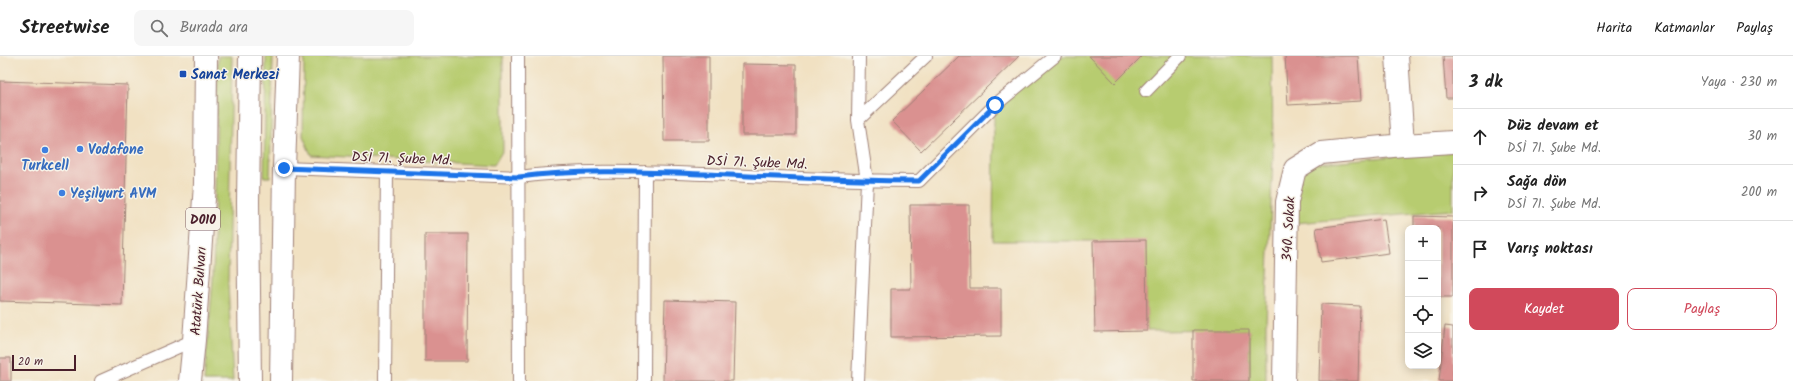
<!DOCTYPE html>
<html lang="tr">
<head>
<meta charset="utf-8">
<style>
  :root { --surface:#fff; --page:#f6f6f6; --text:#222; --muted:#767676; --line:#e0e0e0; --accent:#d1495b }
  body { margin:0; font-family:Kalam,sans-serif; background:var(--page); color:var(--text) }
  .controls { position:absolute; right:12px; bottom:12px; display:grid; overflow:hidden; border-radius:8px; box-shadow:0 2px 10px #0003 }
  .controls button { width:36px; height:36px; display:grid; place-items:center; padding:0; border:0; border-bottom:1px solid var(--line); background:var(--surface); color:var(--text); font:20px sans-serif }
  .scale { position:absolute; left:12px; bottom:10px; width:64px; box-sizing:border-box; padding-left:4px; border:2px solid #4a1f2b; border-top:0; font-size:11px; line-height:14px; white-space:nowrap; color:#4a1f2b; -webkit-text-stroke:3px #f7f3e8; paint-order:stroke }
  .stop { position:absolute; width:12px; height:12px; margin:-9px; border:3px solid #1a73e8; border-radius:50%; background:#fff }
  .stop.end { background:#1a73e8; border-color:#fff; box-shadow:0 1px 4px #0008 }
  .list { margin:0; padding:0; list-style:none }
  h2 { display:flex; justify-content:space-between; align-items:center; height:52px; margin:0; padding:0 16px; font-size:17px }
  h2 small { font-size:13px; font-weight:400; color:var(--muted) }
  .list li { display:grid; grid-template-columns:26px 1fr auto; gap:12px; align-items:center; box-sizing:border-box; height:56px; padding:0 16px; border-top:1px solid var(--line) }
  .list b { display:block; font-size:15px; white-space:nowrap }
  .list p { margin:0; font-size:13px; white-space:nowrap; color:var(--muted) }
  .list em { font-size:13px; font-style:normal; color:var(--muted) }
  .actions { display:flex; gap:8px; padding:12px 16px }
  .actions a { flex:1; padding:9px 0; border:1px solid var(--accent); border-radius:8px; text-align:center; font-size:14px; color:var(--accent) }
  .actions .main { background:var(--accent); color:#fff }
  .icon { flex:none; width:22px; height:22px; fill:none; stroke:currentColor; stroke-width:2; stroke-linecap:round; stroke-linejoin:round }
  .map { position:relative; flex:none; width:1453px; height:325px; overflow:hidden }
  header { display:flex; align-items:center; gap:24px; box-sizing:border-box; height:56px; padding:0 20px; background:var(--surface); border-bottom:1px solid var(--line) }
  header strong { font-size:19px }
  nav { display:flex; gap:22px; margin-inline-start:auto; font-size:14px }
  .search { width:280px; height:36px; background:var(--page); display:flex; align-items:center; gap:10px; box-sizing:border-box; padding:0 14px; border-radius:8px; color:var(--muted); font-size:15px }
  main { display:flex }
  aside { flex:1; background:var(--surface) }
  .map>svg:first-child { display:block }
</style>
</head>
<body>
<header>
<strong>Streetwise</strong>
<div class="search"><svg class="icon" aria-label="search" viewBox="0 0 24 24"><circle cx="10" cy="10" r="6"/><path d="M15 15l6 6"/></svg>Burada ara</div>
<nav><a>Harita</a><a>Katmanlar</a><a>Paylaş</a></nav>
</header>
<main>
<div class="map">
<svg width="1453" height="325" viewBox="0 0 1453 325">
  <rect width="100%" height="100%" fill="#f7f3e8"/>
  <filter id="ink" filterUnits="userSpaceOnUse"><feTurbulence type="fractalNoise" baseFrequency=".025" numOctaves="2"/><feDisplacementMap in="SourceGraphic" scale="8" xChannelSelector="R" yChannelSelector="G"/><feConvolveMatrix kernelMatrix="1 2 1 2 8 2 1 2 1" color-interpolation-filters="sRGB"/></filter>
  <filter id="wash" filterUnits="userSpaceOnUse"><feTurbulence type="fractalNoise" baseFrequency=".012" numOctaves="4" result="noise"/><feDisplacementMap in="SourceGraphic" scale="16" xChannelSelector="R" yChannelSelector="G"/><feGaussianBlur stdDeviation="0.9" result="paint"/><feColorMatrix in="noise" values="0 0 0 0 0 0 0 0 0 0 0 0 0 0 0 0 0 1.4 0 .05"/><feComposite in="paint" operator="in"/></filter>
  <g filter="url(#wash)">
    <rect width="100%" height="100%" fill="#f1e1c2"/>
    <path fill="#b7cc70" stroke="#80764e" d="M 218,0 L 232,0 L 228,228 L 233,325 L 204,325 L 213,224 Z
      M 266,0 L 273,0 L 270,121 L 264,121 Z
      M 304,0 L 503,0 L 503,94 L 494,109 L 311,99 L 303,80 Z
      M 1050,0 L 1272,0 L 1273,100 L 1266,268 L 1266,325 L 1249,325 L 1249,274 L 1147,275 L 1145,185 L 993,185 L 994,54 Z
      M 1453,95 L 1453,154 L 1295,167 L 1296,120 L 1307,108 Z"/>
    <g id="blocks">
      <path fill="#da9190" d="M 663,0 L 709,0 L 709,85 L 664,85 Z
        M 959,0 L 1019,0 L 921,95 L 892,65 Z
        M 1089,0 L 1142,0 L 1115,27 Z
        M 1285,0 L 1358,0 L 1361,45 L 1288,49 Z
        M 1443,0 L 1453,0 L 1453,42 L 1446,42 Z
        M 742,8 L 796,9 L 796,79 L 742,79 Z
        M 0,25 L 128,29 L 122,249 L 0,245 Z
        M 910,149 L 969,149 L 970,232 L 1001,232 L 1001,280 L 891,281 L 891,233 L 911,233 Z
        M 1414,160 L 1453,161 L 1453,241 L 1438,241 L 1438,172 L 1414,172 Z
        M 1384,163 L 1389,197 L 1321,206 L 1316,172 Z
        M 425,178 L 468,178 L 467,305 L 425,305 Z
        M 1146,184 L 1147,275 L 1095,276 L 1093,185 Z
        M 665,244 L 735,246 L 733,325 L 663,325 Z
        M 1321,248 L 1360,250 L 1358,325 L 1319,325 Z
        M 1445,270 L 1453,271 L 1453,325 L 1439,325 Z
        M 1193,274 L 1249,274 L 1249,325 L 1193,325 Z
        M 0,302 L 11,302 L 11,325 L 0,325 Z"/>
    </g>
  </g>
  <g filter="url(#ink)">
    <use href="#blocks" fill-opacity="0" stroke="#9e8076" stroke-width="1"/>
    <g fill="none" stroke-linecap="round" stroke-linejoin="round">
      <g stroke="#9e8076" stroke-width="14">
        <path id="lane" d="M 518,0 L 519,325
          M 1146,35 L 1180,0
          M 858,64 L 926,0
          M 284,112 L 519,121 C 580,113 643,116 704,118 C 776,121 847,125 919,125 L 995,49 L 1055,0
          M 385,323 L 387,116
          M 101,325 L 194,284
          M 644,325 L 645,116
          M 858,325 L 867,125 L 858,64 L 859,0"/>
      </g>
      <g stroke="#9e8076" stroke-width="24">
        <path id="street" d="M 1397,0 L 1403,89
          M 1284,325 L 1287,146 L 1295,113 L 1321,97 L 1403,89 L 1453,86"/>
      </g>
      <g stroke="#9e8076" stroke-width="24">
        <path id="secondary" d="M 281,325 L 284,112 L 288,0"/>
      </g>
      <g stroke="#9e8076" stroke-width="24">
        <path id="highway" d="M 190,325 L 194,284 L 205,128 L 206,0
          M 250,325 L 248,146 L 250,0"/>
      </g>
      <use href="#lane" stroke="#fff" stroke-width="12"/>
      <use href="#street" stroke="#fff" stroke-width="22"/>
      <use href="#secondary" stroke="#fff" stroke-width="22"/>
      <use href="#highway" stroke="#fff" stroke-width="22"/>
    </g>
  </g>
  <g fill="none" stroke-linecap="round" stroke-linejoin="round" filter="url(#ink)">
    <path stroke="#1a73e8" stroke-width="5" d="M 284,112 L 519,121 C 580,113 643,116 704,118 C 776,121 847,125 919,125 L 995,49"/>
  </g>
  <rect fill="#1a4fb4" stroke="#f7f3e8" stroke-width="1.5" x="179" y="14" width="8" height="8" rx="2"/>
  <g fill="#3f7fe0" stroke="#f7f3e8" stroke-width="1.5">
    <circle cx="80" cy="93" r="4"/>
    <circle cx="45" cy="94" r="4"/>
    <circle cx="62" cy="137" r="4"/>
  </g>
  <g text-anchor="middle" stroke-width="3" stroke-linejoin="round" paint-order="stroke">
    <rect fill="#f7f3e8" stroke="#7e5f64" stroke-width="1" x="186" y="152" width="34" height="22" rx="3"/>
    <g font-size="13" font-weight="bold" fill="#4a1f2b">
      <text x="203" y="168">D010</text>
    </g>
    <g font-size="14" font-weight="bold" fill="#164399" stroke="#f7f3e8" text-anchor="start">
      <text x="191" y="23">Sanat Merkezi</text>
    </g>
    <g font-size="14" font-weight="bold" fill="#366cbe" stroke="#f7f3e8" text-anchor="start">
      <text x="88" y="98">Vodafone</text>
      <text x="45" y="114" text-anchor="middle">Turkcell</text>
      <text x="70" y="142">Yeşilyurt AVM</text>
    </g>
    <g font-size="14" fill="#4a1f2b" stroke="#f7f3e8">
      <text transform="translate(402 102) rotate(2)" y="5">DSİ 71. Şube Md.</text>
      <text transform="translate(757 106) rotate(2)" y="5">DSİ 71. Şube Md.</text>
      <text transform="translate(1288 173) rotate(-87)" y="5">340. Sokak</text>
      <text transform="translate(198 235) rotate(-86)" y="5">Atatürk Bulvarı</text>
    </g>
  </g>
</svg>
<div class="controls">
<button>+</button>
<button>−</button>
<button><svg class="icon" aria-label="locate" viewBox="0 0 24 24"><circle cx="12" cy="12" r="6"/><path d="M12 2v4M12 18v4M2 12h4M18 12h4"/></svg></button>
<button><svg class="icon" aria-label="layers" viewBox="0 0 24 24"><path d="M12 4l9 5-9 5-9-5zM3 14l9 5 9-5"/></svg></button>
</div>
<div class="scale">20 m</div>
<div class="stop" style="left:995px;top:49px"></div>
<div class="stop end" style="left:284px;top:112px"></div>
</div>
<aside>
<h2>3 dk<small>Yaya · 230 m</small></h2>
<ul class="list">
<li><svg class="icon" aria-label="ahead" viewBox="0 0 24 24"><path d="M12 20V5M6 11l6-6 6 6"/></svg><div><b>Düz devam et</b><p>DSİ 71. Şube Md.</p></div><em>30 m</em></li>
<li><svg class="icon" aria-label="right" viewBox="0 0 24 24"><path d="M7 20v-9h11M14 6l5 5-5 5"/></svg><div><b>Sağa dön</b><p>DSİ 71. Şube Md.</p></div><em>200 m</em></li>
<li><svg class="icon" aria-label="arrive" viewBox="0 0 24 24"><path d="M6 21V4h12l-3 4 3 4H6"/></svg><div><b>Varış noktası</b></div></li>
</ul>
<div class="actions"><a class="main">Kaydet</a><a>Paylaş</a></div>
</aside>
</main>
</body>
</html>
